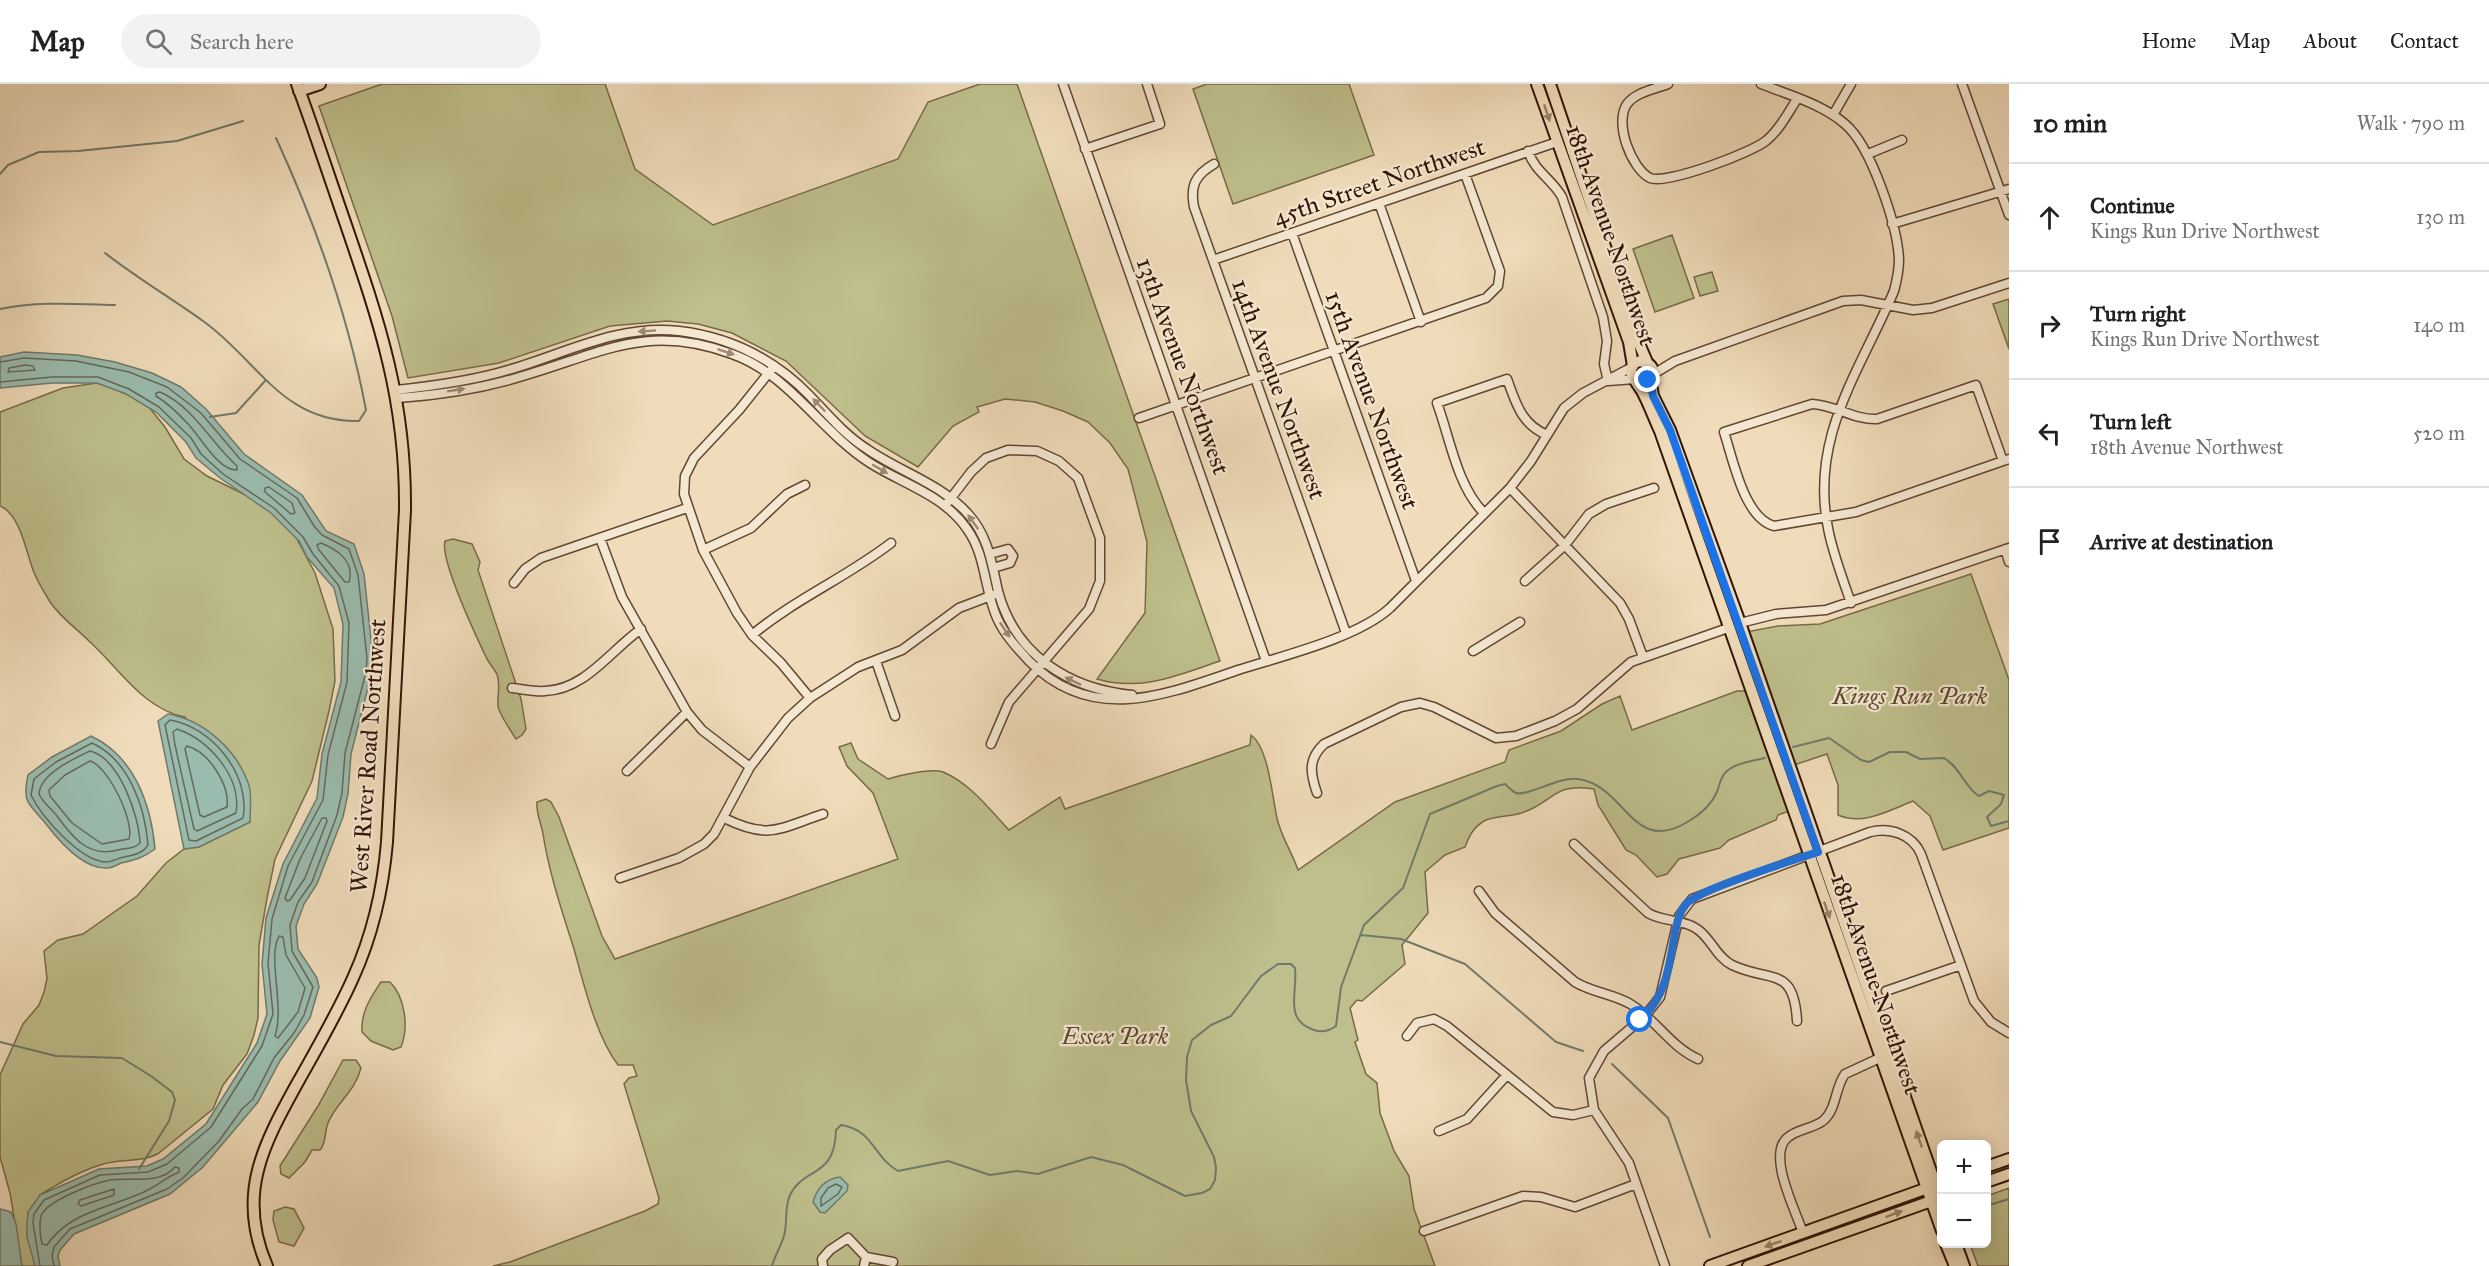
<!DOCTYPE html>
<html lang="en">
<head>
<meta charset="utf-8">
<style>
  :root { --surface:#fff; --page:#f2f2f2; --text:#202124; --muted:#757577; --line:#e0e0e0 }
  body { margin:0; font-family:"IM FELL Great Primer",serif; background:var(--page); color:var(--text) }
  .controls { position:absolute; right:18px; bottom:18px; display:grid; overflow:hidden; border-radius:9px; box-shadow:0 3px 15px #0003 }
  .controls button { width:54px; height:54px; display:grid; place-items:center; padding:0; border:0; border-bottom:2px solid var(--line); background:var(--surface); color:var(--text); font:30px sans-serif }
  .stop { position:absolute; width:18px; height:18px; margin:-14px; border:4px solid #1a73e8; border-radius:50%; background:#fff }
  .stop.end { background:#1a73e8; border-color:#fff; box-shadow:0 2px 6px #0008 }
  .list { margin:0; padding:0; list-style:none }
  h2 { display:flex; justify-content:space-between; align-items:center; height:78px; margin:0; padding:0 24px; font-size:26px }
  h2 small { font-size:20px; font-weight:400; color:var(--muted) }
  .list li { display:grid; grid-template-columns:39px 1fr auto; gap:18px; align-items:center; box-sizing:border-box; height:108px; padding:0 24px; border-top:2px solid var(--line) }
  .list b { display:block; font-size:22px; white-space:nowrap }
  .list p { margin:0; font-size:20px; white-space:nowrap; color:var(--muted) }
  .list em { font-size:20px; font-style:normal; color:var(--muted) }
  .icon { flex:none; width:33px; height:33px; fill:none; stroke:currentColor; stroke-width:2; stroke-linecap:round; stroke-linejoin:round }
  .map { position:relative; flex:none; width:2009px; height:1182px; overflow:hidden }
  header { display:flex; align-items:center; gap:36px; box-sizing:border-box; height:84px; padding:0 30px; background:var(--surface); border-bottom:2px solid var(--line) }
  header strong { font-size:28px }
  nav { display:flex; gap:33px; margin-inline-start:auto; font-size:21px }
  .search { width:420px; height:54px; background:var(--page); display:flex; align-items:center; gap:15px; box-sizing:border-box; padding:0 21px; border-radius:33px; color:var(--muted); font-size:22px }
  main { display:flex }
  aside { flex:1; background:var(--surface) }
  .map>svg:first-child { display:block }
</style>
</head>
<body>
<header>
<strong>Map</strong>
<div class="search"><svg class="icon" aria-label="search" viewBox="0 0 24 24"><circle cx="10" cy="10" r="6"/><path d="M15 15l6 6"/></svg>Search here</div>
<nav><a>Home</a><a>Map</a><a>About</a><a>Contact</a></nav>
</header>
<main>
<div class="map">
<svg width="2009" height="1182" viewBox="0 0 2009 1182">
  <rect width="100%" height="100%" fill="#f0dcba"/>
  <filter id="stains"><feTurbulence type="fractalNoise" baseFrequency=".00333" numOctaves="4"/><feColorMatrix values="0 0 0 0 .2 0 0 0 0 .09 0 0 0 0 .02 0 0 0 .5 -.17"/></filter>
  <radialGradient id="worn" r=".72"><stop offset=".6" stop-color="#630" stop-opacity="0"/><stop offset="1" stop-color="#630" stop-opacity=".3"/></radialGradient>
  <path fill="#bebf8c" stroke="#786a48" stroke-width="1.5" d="M 382,0 L 605,0 L 635,85 L 713,141 L 898,75 L 928,18 L 980,0 L 1017,0 L 1220,577 C 1179,591 1140,608 1097,595 L 1145,529 L 1147,458 L 1128,385 L 1110,359 L 1088,338 L 1063,327 L 1035,318 L 1005,315 L 977,323 L 979,328 L 953,342 L 918,383 L 865,352 L 786,277 L 732,249 L 698,240 L 667,237 L 610,242 L 499,279 L 408,294 L 392,232 L 319,22 Z
    M 1207,0 L 1349,0 L 1374,71 L 1233,120 L 1193,5 Z
    M 1672,151 L 1694,214 L 1655,228 L 1633,165 Z
    M 1712,188 L 1718,207 L 1700,212 L 1694,193 Z
    M 2009,215 L 2009,265 L 1993,220 Z
    M 97,299 L 139,311 L 165,343 L 184,375 L 207,392 L 264,420 L 289,440 L 315,489 L 333,545 L 335,597 L 329,627 L 312,697 L 275,775 L 267,814 L 259,861 L 258,934 L 254,951 L 247,970 L 223,1001 L 213,1025 L 159,1069 C 143,1079 119,1074 100,1081 C 78,1088 59,1099 40,1111 L 39,1182 L 22,1182 L 10,1109 L 0,1073 L 0,991 L 23,940 L 39,921 L 44,908 L 47,895 L 44,867 L 58,856 L 83,850 L 137,812 L 166,779 L 184,765 L 199,763 L 250,738 L 185,633 C 143,625 119,584 89,557 C 76,544 61,534 50,518 C 44,508 37,497 33,486 C 26,467 20,430 0,422 L 0,328 L 63,304 Z
    M 453,455 L 472,460 L 480,478 L 478,486 L 521,615 L 526,645 L 522,651 L 516,655 C 511,647 499,630 498,622 C 497,610 501,602 497,590 C 494,585 490,580 487,575 C 477,554 440,476 445,457 Z
    M 1971,490 L 2009,596 L 2009,744 L 1943,766 L 1930,732 L 1913,717 C 1890,726 1863,742 1838,731 L 1838,701 L 1827,670 L 1791,682 L 1746,548 L 1778,542 L 1820,540 Z
    M 1737,607 L 1745,607 L 1789,727 L 1778,731 L 1776,736 L 1729,756 L 1720,764 L 1679,775 L 1667,790 L 1657,793 L 1636,771 L 1626,766 L 1598,721 L 1594,705 C 1552,698 1554,719 1521,729 C 1509,733 1494,732 1484,737 C 1473,744 1469,752 1465,763 L 1445,771 L 1425,788 L 1428,829 L 1402,861 L 1405,880 L 1362,917 L 1357,916 L 1350,924 L 1358,956 L 1355,958 L 1366,990 L 1377,999 L 1380,1029 L 1394,1067 L 1409,1092 L 1414,1125 L 1435,1182 L 493,1182 L 510,1178 L 645,1127 L 658,1120 L 659,1114 L 624,1000 L 629,994 L 637,992 L 633,981 L 618,981 C 596,952 584,901 574,865 C 562,827 549,789 543,750 C 541,738 536,730 537,718 L 546,715 L 551,718 L 559,733 L 602,852 L 615,875 L 898,775 L 873,709 L 847,682 L 839,663 L 851,659 L 858,675 L 888,695 C 901,691 931,684 943,688 C 970,699 990,726 1009,746 L 1060,713 L 1065,725 L 1250,661 L 1251,651 C 1269,664 1272,713 1277,734 C 1281,753 1292,768 1298,786 L 1395,718 L 1505,678 L 1509,666 L 1561,647 L 1602,620 L 1620,612 L 1632,646 Z
    M 381,898 L 390,898 C 405,913 409,943 401,963 L 393,966 L 371,957 L 362,948 C 361,927 370,915 381,898 Z
    M 343,976 L 356,976 L 361,984 C 355,1008 336,1019 328,1039 C 324,1049 327,1058 320,1066 L 312,1066 L 305,1078 L 289,1094 L 281,1090 L 280,1082 L 318,1022 Z
    M 2009,1104 L 2009,1182 L 1978,1182 L 1970,1160 L 1986,1160 L 1987,1112 Z
    M 285,1123 L 294,1125 L 304,1144 L 294,1162 L 279,1158 L 273,1136 L 274,1127 Z"/>
  <path fill="#9abcae" stroke="#71796a" stroke-width="1.5" d="M 24,268 L 77,271 L 115,278 L 152,289 L 181,303 L 206,325 L 244,370 L 302,411 L 326,447 L 354,460 L 364,490 L 373,574 L 372,588 L 351,670 L 348,710 L 343,733 L 317,800 L 304,820 L 296,842 L 298,865 L 317,894 L 319,903 L 310,934 L 280,977 L 258,1018 L 203,1083 L 170,1110 L 74,1150 L 60,1166 L 58,1172 L 60,1182 L 35,1182 L 27,1153 L 27,1139 L 28,1128 L 40,1111 L 99,1085 L 147,1082 L 163,1075 L 206,1040 L 257,959 L 267,930 L 262,880 L 266,834 L 283,780 L 317,714 L 322,670 L 341,598 L 343,540 L 334,504 L 307,473 L 299,457 L 271,429 L 220,394 L 196,374 L 186,358 L 156,328 L 126,310 L 97,299 L 52,299 L 0,304 L 0,273 Z
    M 168,630 C 204,636 237,666 249,701 C 252,711 250,727 250,738 L 199,763 L 184,765 L 158,637 Z
    M 91,652 C 134,672 151,720 155,765 C 143,774 135,776 121,779 C 117,781 112,784 108,784 C 83,786 59,757 46,740 C 29,719 22,720 28,691 L 52,673 Z
    M 840,1093 L 848,1101 L 847,1107 L 825,1129 L 820,1128 L 813,1118 C 817,1104 825,1095 840,1093 Z
    M 0,1125 L 11,1128 L 16,1140 L 22,1182 L 0,1182 Z"/>
  <g fill="none" stroke-linecap="round" stroke-linejoin="round">
    <path stroke="#66685a" stroke-width="1.5" d="M 0,278 L 24,274 L 76,277 L 129,288 L 167,303 L 201,329 L 240,375 L 297,414 L 314,442 L 322,451 L 349,465 L 358,491 L 367,574 L 366,588 L 345,669 L 342,709 L 337,731 L 312,798 L 298,818 L 290,841 L 292,867 L 313,903 L 304,931 L 294,949 L 274,974 L 253,1015 L 242,1025 L 219,1057 L 183,1094 L 167,1105 L 70,1145 L 54,1163 L 52,1172 L 54,1182
      M 25,281 L 33,282 L 35,286 L 8,288 L 9,284 Z
      M 0,298 L 52,293 L 98,293 L 129,305 L 159,323 L 191,354 L 201,370 L 223,390 L 274,424 L 303,453 L 313,470 L 339,502 L 349,539 L 347,598 L 328,671 L 323,716 L 288,782 L 272,835 L 268,879 L 273,930 L 262,962 L 211,1043 L 167,1080 L 148,1088 L 100,1091 L 44,1116 L 34,1130 L 33,1139 L 40,1182
      M 160,308 C 194,323 210,358 237,382 L 237,386 C 219,387 201,354 189,341 C 179,330 169,320 156,312 L 156,309 Z
      M 269,403 L 292,419 L 295,429 L 291,430 L 265,408 L 265,404 Z
      M 321,459 C 338,466 355,477 349,498 L 345,498 L 319,466 L 317,461 Z
      M 170,636 C 212,643 251,691 243,734 L 196,757 L 189,756 L 165,641 Z
      M 177,645 C 209,656 242,693 236,729 L 197,747 L 194,745 L 175,661 L 173,648 Z
      M 92,659 C 129,676 145,723 148,761 C 142,770 134,771 124,773 C 118,774 112,778 106,778 C 80,777 41,732 31,711 L 34,695 L 56,678 Z
      M 187,662 C 209,668 230,701 227,723 L 204,733 L 200,731 L 185,665 Z
      M 90,667 C 119,674 139,731 140,759 C 134,765 127,764 118,766 C 89,774 73,754 57,732 C 51,724 43,719 39,710 C 40,690 73,675 90,667 Z
      M 90,677 C 108,682 135,738 129,755 L 102,760 L 72,739 L 50,712 L 49,706 L 65,691 Z
      M 322,734 L 326,734 L 327,737 L 305,794 L 290,816 L 287,817 L 285,814 L 300,775 Z
      M 279,852 L 283,853 L 286,871 L 305,904 L 298,928 L 278,954 L 275,952 C 285,921 267,874 279,852 Z
      M 175,1083 L 179,1084 L 179,1088 C 168,1092 156,1103 144,1108 C 109,1124 69,1128 47,1161 L 42,1160 C 40,1151 39,1141 41,1132 C 46,1117 94,1099 110,1096 C 131,1093 160,1101 175,1083 Z
      M 836,1100 L 842,1103 L 838,1110 L 821,1122 L 821,1114 L 828,1104 Z
      M 114,1105 L 114,1111 L 81,1122 L 78,1120 L 80,1116 Z"/>
    <path stroke="#71796a" stroke-width="2" d="M 0,90 L 8,81 L 39,68 L 78,67 L 177,57 L 243,37
      M 105,169 C 137,194 171,214 203,237 C 257,275 282,339 359,337 L 366,326 C 348,231 316,141 276,54
      M 0,225 C 37,217 77,220 115,221
      M 210,333 L 236,329 L 265,297
      M 1793,663 L 1829,654 L 1861,676 L 1869,678 L 1890,668 L 1906,668 L 1920,675 L 1944,674 C 1960,683 1966,705 1979,712 L 1989,707 L 2004,711 L 2001,720 L 1987,733 L 1991,742 L 2009,737
      M 1361,851 L 1401,855 L 1465,880 L 1556,958 L 1583,967
      M 0,958 L 56,972 L 122,974 L 151,992 L 172,1008 L 175,1016 L 169,1037 L 139,1085
      M 1612,980 L 1668,1034 L 1710,1153
      M 1986,1122 L 2009,1115
      M 772,1182 C 775,1171 781,1162 784,1152 C 788,1138 784,1124 790,1111 C 804,1082 835,1095 836,1046 L 841,1041 C 874,1046 873,1073 898,1087 L 948,1077 L 990,1091 L 1017,1087 L 1038,1090 L 1091,1073 L 1123,1081 L 1185,1112 L 1202,1109 L 1210,1105 L 1215,1096 L 1216,1084 L 1214,1073 L 1191,1027 L 1186,996 L 1187,973 L 1192,956 L 1211,941 L 1231,932 L 1261,892 L 1278,880 L 1291,880 L 1295,884 C 1298,908 1283,936 1314,946 C 1322,949 1329,947 1336,942 L 1341,903 L 1364,841 L 1403,804 L 1430,730 L 1497,702 L 1505,700 C 1508,703 1513,708 1516,709 C 1527,713 1559,692 1578,695 C 1627,702 1632,773 1689,737 C 1701,730 1711,721 1717,708 C 1720,700 1720,693 1727,687 C 1736,679 1753,677 1765,674"/>
    <g stroke="#624632" stroke-width="11">
      <path id="minor" d="M 1063,0 L 1266,577
        M 1668,0 C 1655,5 1636,8 1627,20 C 1614,39 1631,84 1650,94 C 1666,101 1754,68 1767,56 C 1780,45 1788,29 1797,15
        M 1761,0 C 1789,11 1822,20 1845,40 C 1871,62 1897,140 1899,175 C 1899,186 1897,196 1894,207 C 1859,289 1808,355 1829,449 C 1834,472 1843,496 1851,519
        M 1962,0 L 2009,131
        M 1833,31 L 1851,0
        M 1085,65 L 1160,40 L 1147,0
        M 1528,67 C 1535,88 1552,95 1562,113 L 1603,233 L 1607,257 L 1604,280 L 1608,297
        M 1868,70 L 1902,56
        M 1214,80 C 1195,91 1190,102 1194,123 L 1346,549
        M 1379,119 L 1421,238
        M 1892,140 L 2009,105
        M 1292,149 L 1416,497
        M 1213,176 L 1557,58
        M 771,286 L 739,326 L 694,374 L 685,392 L 684,410 L 703,466 L 737,529 L 752,551 L 781,579 L 810,614
        M 1652,291 L 1675,277 L 1843,217 L 1861,216 L 1913,226 L 1932,224 L 2009,199
        M 1608,297 L 1635,295
        M 396,306 C 433,302 472,297 508,286 C 564,270 618,240 679,247 C 730,253 774,275 810,312 C 828,331 845,351 867,365 C 900,388 942,400 969,431 C 988,452 992,480 998,507 C 1015,571 1069,605 1132,611
        M 398,314 C 440,311 485,304 526,291 C 604,268 648,239 732,270 C 789,290 820,347 870,379 C 903,400 944,411 967,445 C 986,471 984,505 997,534 C 1004,550 1017,564 1029,577 C 1092,641 1165,611 1238,586 C 1282,572 1357,554 1390,524 L 1510,404 L 1531,377 L 1564,324 L 1583,309 L 1632,283
        M 1139,334 L 1486,214 L 1498,202 L 1500,187 L 1465,90
        M 2003,377 L 1976,301 L 1877,335 C 1854,336 1835,321 1812,320 L 1724,348 C 1733,375 1744,434 1774,442 L 1856,428 L 2003,377 L 2009,375
        M 1510,404 L 1620,519 L 1629,535 L 1643,573
        M 948,418 L 971,388 L 986,374 L 1008,366 L 1037,367 L 1059,377 L 1078,394 L 1100,454 L 1100,497 L 1089,525 L 1009,618 L 991,660
        M 1484,429 C 1457,402 1450,354 1437,319 L 1507,295 C 1516,319 1521,340 1547,351
        M 600,454 L 622,513 L 687,628 L 702,646 L 750,683
        M 2005,465 L 2009,478
        M 703,466 L 751,444 L 787,410 L 805,401
        M 990,470 L 1008,465 L 1013,472 L 1010,479 L 993,484
        M 1525,497 L 1565,461 L 1589,430 L 1606,420 L 1654,404
        M 514,499 L 525,485 L 541,474 L 687,424
        M 1740,539 L 1776,530 L 1826,526 L 2009,464
        M 752,551 C 795,515 847,493 891,459
        M 1473,567 L 1520,538
        M 876,577 L 895,632
        M 512,604 C 523,605 534,608 545,607 C 585,606 611,566 641,545
        M 627,687 L 687,628
        M 1317,709 C 1310,689 1308,675 1324,660 L 1401,623 L 1420,619 L 1434,623 L 1496,654 L 1516,652 L 1555,637 L 1577,625 L 1631,578 L 1728,544
        M 724,734 C 769,756 778,745 823,730
        M 1574,760 L 1648,829 C 1663,838 1683,835 1697,845 C 1711,854 1716,873 1732,881 C 1770,899 1794,881 1797,937
        M 620,794 L 679,774 L 704,760 L 714,750 L 750,683 L 788,634 L 810,614 L 858,583 L 902,566 L 959,524 L 993,511
        M 1479,807 L 1495,829 L 1575,898 C 1593,909 1615,910 1632,921 C 1657,937 1671,963 1698,975
        M 1886,907 L 1961,881
        M 1407,952 L 1417,939 L 1434,935 L 1447,942 L 1553,1028 L 1573,1031 L 1594,1026
        M 1439,1047 L 1467,1035 L 1506,992
        M 1424,1147 L 1523,1112 L 1541,1113 L 1575,1123 L 1636,1100
        M 1803,1149 C 1796,1127 1767,1072 1787,1054 C 1798,1044 1814,1045 1824,1036 C 1837,1024 1835,1003 1845,990 L 1884,972
        M 823,1182 L 822,1175 L 830,1166 L 848,1154 L 866,1173 L 893,1178
        M 864,1182 L 866,1173
        M 1665,1182 L 1629,1079 L 1594,1026 L 1589,994 L 1604,967 L 1645,932 L 1660,913 L 1679,832 L 1692,815 L 1870,748 C 1890,743 1912,750 1921,770 L 1974,917 L 1991,938 L 2009,949"/>
    </g>
    <g stroke="#331405" stroke-width="14">
      <path id="major" d="M 1537,0 L 1629,258 L 1633,282
        M 1550,0 L 1634,248 L 1647,278
        M 299,7 L 320,0
        M 1650,294 L 1653,312 L 1670,346 L 1740,539 L 1942,1119
        M 1636,296 L 1642,298 L 1650,294 L 1652,284 C 1646,273 1627,276 1632,291 C 1634,296 1639,302 1642,307 C 1649,320 1654,334 1660,347 L 1942,1147
        M 1986,1083 L 2009,1075
        M 1986,1098 L 2009,1090
        M 1946,1160 L 1955,1182
        M 1956,1160 L 1964,1182
        M 267,1182 C 236,1111 263,1061 298,998 C 317,964 337,930 353,894 C 373,850 383,805 387,758 L 405,426 C 406,316 380,240 345,138 C 329,92 314,46 297,0
        M 1710,1182 L 1933,1102
        M 1748,1182 L 1937,1115"/>
    </g>
    <use href="#minor" stroke="#f5e8d2" stroke-width="8"/>
    <use href="#major" stroke="#f0dcba" stroke-width="10"/>
  </g>
  <defs><path id="oneway-solid" d="M-6-.8H1V-3.2L6.5 0L1 3.2V.8H-6Z" transform="scale(1.5)"/></defs>
  <g fill="#9b8269">
    <use href="#oneway-solid" transform="translate(1547 29) rotate(71)"/>
    <use href="#oneway-solid" transform="translate(1827 826) rotate(71)"/>
    <use href="#oneway-solid" transform="translate(1919 1055) rotate(-109)"/>
    <use href="#oneway-solid" transform="translate(1894 1130) rotate(-20)"/>
    <use href="#oneway-solid" transform="translate(1773 1160) rotate(161)"/>
  </g>
  <g fill="#9e8976">
    <use href="#oneway-solid" transform="translate(647 247) rotate(176)"/>
    <use href="#oneway-solid" transform="translate(726 268) rotate(18)"/>
    <use href="#oneway-solid" transform="translate(456 306) rotate(-9)"/>
    <use href="#oneway-solid" transform="translate(819 321) rotate(-134)"/>
    <use href="#oneway-solid" transform="translate(880 385) rotate(30)"/>
    <use href="#oneway-solid" transform="translate(973 438) rotate(-126)"/>
    <use href="#oneway-solid" transform="translate(1005 546) rotate(56)"/>
    <use href="#oneway-solid" transform="translate(1073 597) rotate(-154)"/>
  </g>
  <g fill="none" stroke-linecap="round" stroke-linejoin="round">
    <path stroke="#1a73e8" stroke-width="8" d="M 1640,936 C 1666,913 1669,883 1675,849 C 1677,839 1679,828 1686,820 C 1699,805 1794,776 1818,768 L 1670,346 L 1653,312 L 1650,294 L 1648,296"/>
  </g>
  <g text-anchor="middle" stroke-width="4.5" stroke-linejoin="round" paint-order="stroke">
    <g font-size="24" fill="#331405" stroke="#f5e8d2">
      <text transform="translate(1379 98) rotate(-19)" y="8">45th Street Northwest</text>
      <text transform="translate(1611 151) rotate(71)" y="8">18th Avenue Northwest</text>
      <text transform="translate(1183 282) rotate(70)" y="8">13th Avenue Northwest</text>
      <text transform="translate(1279 305) rotate(70)" y="8">14th Avenue Northwest</text>
      <text transform="translate(1372 316) rotate(70)" y="8">15th Avenue Northwest</text>
      <text transform="translate(368 672) rotate(-86)" y="8">West River Road Northwest</text>
      <text transform="translate(1876 900) rotate(71)" y="8">18th Avenue Northwest</text>
    </g>
    <g font-size="24" font-style="italic" fill="#5d472e" stroke="#f5e8d2">
      <text x="1910" y="620">Kings Run Park</text>
      <text x="1115" y="960">Essex Park</text>
    </g>
  </g>
  <rect width="100%" height="100%" filter="url(#stains)"/>
  <rect width="100%" height="100%" fill="url(#worn)"/>
</svg>
<div class="controls">
<button>+</button>
<button>−</button>
</div>
<div class="stop" style="left:1640px;top:936px"></div>
<div class="stop end" style="left:1648px;top:296px"></div>
</div>
<aside>
<h2>10 min<small>Walk · 790 m</small></h2>
<ul class="list">
<li><svg class="icon" aria-label="ahead" viewBox="0 0 24 24"><path d="M12 20V5M6 11l6-6 6 6"/></svg><div><b>Continue</b><p>Kings Run Drive Northwest</p></div><em>130 m</em></li>
<li><svg class="icon" aria-label="right" viewBox="0 0 24 24"><path d="M7 20v-9h11M14 6l5 5-5 5"/></svg><div><b>Turn right</b><p>Kings Run Drive Northwest</p></div><em>140 m</em></li>
<li><svg class="icon" aria-label="left" viewBox="0 0 24 24"><path d="M17 20v-9H6M10 6l-5 5 5 5"/></svg><div><b>Turn left</b><p>18th Avenue Northwest</p></div><em>520 m</em></li>
<li><svg class="icon" aria-label="arrive" viewBox="0 0 24 24"><path d="M6 21V4h12l-3 4 3 4H6"/></svg><div><b>Arrive at destination</b></div></li>
</ul>
</aside>
</main>
</body>
</html>
